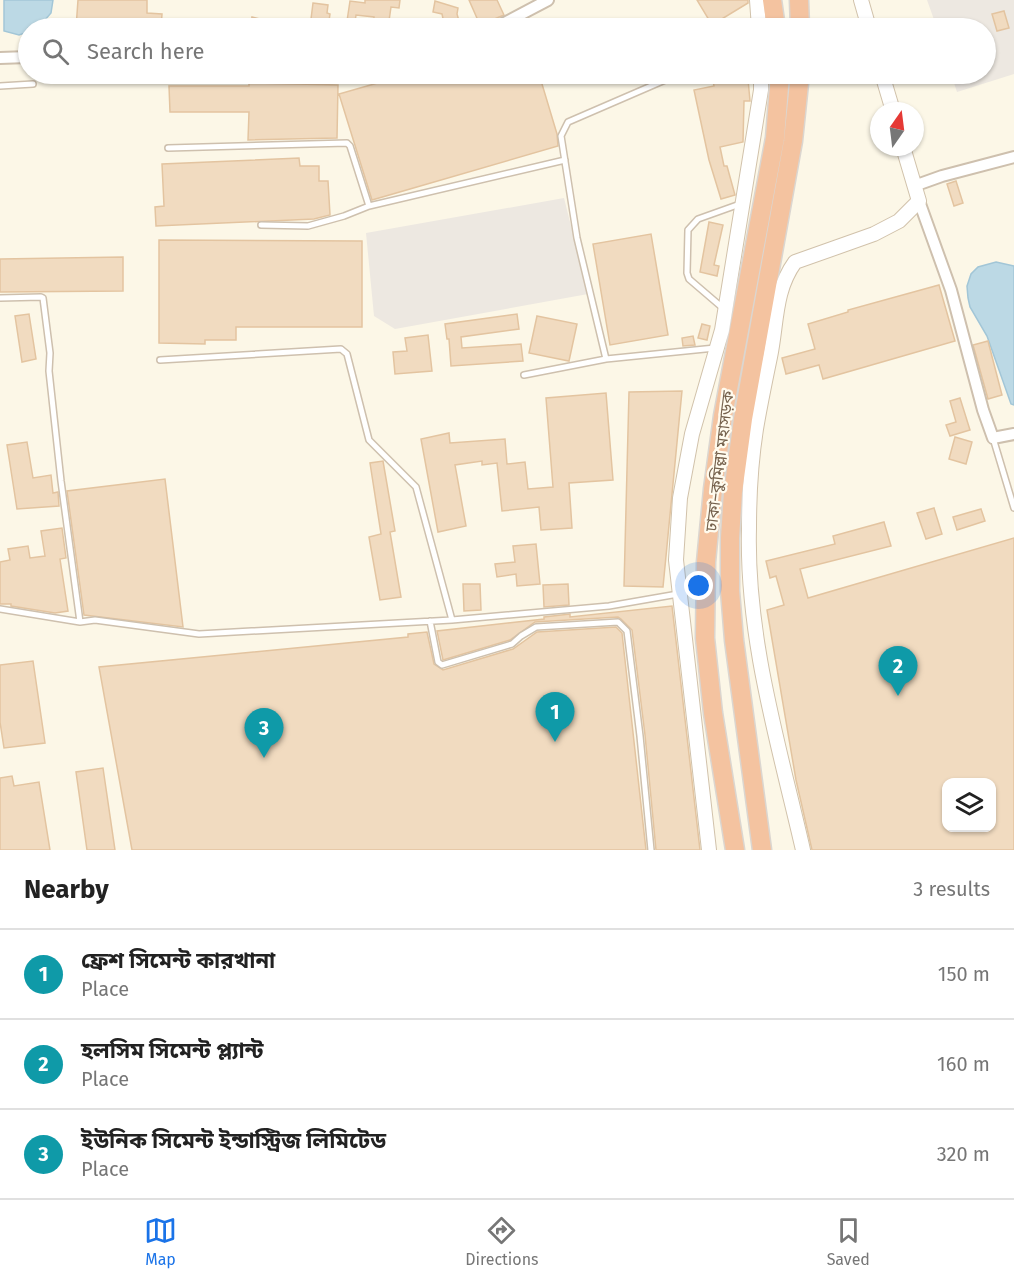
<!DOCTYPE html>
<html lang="en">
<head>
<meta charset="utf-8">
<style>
  :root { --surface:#fff; --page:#f6f6f6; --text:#222; --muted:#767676; --line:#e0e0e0; --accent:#1a73e8 }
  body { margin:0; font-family:"Fira Sans","Noto Sans Bengali",sans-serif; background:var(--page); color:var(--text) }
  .controls { position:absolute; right:18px; bottom:18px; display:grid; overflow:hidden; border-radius:12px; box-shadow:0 2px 4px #0004 }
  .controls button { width:54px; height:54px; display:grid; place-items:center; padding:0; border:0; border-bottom:2px solid var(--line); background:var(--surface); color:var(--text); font:30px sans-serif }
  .compass { position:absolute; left:870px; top:102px; width:54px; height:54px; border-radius:50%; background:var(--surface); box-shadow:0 2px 4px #0004; rotate:14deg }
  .you { position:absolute; left:699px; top:586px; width:21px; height:21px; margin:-15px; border:4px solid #fff; border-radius:50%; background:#1a73e8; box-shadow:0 0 0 9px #1a73e833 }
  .badge { display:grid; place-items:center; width:39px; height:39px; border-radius:50%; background:var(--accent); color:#fff; font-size:20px; font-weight:700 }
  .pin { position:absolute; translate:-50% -50px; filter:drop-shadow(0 2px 3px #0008) }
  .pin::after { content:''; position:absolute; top:32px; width:21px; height:18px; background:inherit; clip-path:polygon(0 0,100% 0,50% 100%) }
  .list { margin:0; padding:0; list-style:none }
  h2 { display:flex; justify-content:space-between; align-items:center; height:78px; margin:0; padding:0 24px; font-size:26px }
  h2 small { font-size:20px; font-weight:400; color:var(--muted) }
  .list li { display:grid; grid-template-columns:39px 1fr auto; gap:18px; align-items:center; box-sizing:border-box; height:90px; padding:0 24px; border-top:2px solid var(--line) }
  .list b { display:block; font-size:22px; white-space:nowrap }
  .list p { margin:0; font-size:20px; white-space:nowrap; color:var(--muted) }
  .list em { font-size:20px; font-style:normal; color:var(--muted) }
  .icon { flex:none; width:33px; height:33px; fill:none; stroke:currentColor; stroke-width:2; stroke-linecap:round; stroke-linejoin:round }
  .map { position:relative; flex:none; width:1014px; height:850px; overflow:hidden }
  .search { position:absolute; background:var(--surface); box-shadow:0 2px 4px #0004; left:18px; right:18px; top:18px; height:66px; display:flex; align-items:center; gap:15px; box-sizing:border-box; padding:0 21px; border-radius:33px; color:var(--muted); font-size:22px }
  .sheet { height:348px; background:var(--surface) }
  nav { display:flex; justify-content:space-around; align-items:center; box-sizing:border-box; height:84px; border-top:2px solid var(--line); background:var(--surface); font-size:16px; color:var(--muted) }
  nav a { display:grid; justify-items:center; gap:3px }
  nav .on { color:var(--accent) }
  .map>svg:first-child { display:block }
</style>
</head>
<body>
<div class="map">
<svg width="1014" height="850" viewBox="0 0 1014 850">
  <rect width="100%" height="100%" fill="#fcf7e7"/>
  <path fill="#ede8e1" d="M 927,0 L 1014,0 L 1014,74 L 957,92 L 951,74 L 986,74 L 986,28 L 937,28 Z
    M 564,198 L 588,294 L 395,329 L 374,316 L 366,233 Z"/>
  <path fill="#bcd9e5" stroke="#a2c6d7" stroke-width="1.5" d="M 4,0 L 53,0 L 51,13 L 38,28 L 28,28 L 28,32 L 19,35 L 4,31 Z
    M 996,262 L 1014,266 L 1014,405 L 1011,404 L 987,336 L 970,307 L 968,298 L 967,286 L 971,274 L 978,267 Z"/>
  <path fill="#f1dbc0" stroke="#e3c4a0" stroke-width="1.5" fill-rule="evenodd" d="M 78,0 L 147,0 L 147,13 L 162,14 L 161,28 L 76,28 Z
    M 365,0 L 400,0 L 399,8 L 391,7 L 388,28 L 373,28 L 374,17 L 356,15 L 355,22 L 347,21 L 350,1 L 365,3 Z
    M 469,0 L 497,0 L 504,15 L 480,25 Z
    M 697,0 L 748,0 L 748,3 L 712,25 Z
    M 435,1 L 458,8 L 457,14 L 461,28 L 445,28 L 442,14 L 433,12 Z
    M 313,3 L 328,5 L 327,13 L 330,14 L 328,28 L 320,28 L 321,20 L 311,19 Z
    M 1004,11 L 1009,28 L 997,31 L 992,14 Z
    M 252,17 L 272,22 L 270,28 L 250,28 Z
    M 409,74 L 539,74 L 557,134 L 558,146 L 372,200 L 339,94 Z
    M 748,79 L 750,101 L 744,101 L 743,142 L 720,147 L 724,166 L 727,166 L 735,195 L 721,199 L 709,160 L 694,90 L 714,86 L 713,81 Z
    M 249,83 L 338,85 L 337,138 L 248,140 L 249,112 L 170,112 L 169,86 L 249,86 Z
    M 299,158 L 300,166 L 319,166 L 319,181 L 328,181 L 330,215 L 314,219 L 156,226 L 155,207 L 164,206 L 162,164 Z
    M 956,181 L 963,203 L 954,206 L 947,184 Z
    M 709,222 L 723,225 L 714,265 L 719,266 L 717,276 L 700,272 Z
    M 651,234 L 668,335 L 610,345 L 593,244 Z
    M 159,240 L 362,241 L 362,327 L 236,327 L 236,340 L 205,340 L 205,344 L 159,343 Z
    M 123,257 L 123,291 L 0,292 L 0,259 Z
    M 939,285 L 955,341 L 823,379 L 819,365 L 786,374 L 782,358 L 815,349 L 808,324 L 848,312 L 848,310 Z
    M 29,314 L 36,359 L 22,362 L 15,316 Z
    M 517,314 L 519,329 L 461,337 L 462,348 L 521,344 L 523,361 L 451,366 L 449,339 L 447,339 L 445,324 Z
    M 537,316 L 577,324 L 569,361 L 529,353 Z
    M 702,324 L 710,326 L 707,340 L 698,338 Z
    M 428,335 L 432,371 L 395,374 L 393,352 L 407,351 L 405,338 Z
    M 693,336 L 695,345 L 683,346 L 682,338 Z
    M 988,341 L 1002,395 L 988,399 L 973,345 Z
    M 682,391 L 663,587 L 624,586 L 629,392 Z
    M 606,393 L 613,480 L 569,483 L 572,528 L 541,530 L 539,507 L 502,511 L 497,463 L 482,465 L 482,461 L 455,465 L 466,526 L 438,532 L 421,439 L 449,433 L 450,443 L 505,439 L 507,464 L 525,462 L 528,489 L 553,487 L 546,398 Z
    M 960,398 L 970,430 L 950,436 L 946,425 L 956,422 L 950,401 Z
    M 955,437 L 972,442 L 966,464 L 949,459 Z
    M 27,442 L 33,478 L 51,475 L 53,493 L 58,492 L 59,506 L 17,509 L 7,445 Z
    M 383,461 L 395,531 L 390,532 L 401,597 L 380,600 L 369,537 L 381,534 L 370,463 Z
    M 165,479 L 183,627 L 84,615 L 67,491 Z
    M 934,508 L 942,534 L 926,539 L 917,513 Z
    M 981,509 L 985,521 L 957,530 L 953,517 Z
    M 884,522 L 891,546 L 800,569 L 808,598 L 1014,538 L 1014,850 L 812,850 L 796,780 L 767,610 L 784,605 L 776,576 L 770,578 L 766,561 L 835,544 L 833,536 ZM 946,783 L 992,783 L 992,828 L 946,828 Z
    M 62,528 L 66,558 L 60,559 L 68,611 L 55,613 L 11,606 L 11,604 L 0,604 L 0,562 L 10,560 L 8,549 L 28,546 L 30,558 L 45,556 L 41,531 Z
    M 536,544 L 540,584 L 517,586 L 516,574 L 497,577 L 495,564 L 515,562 L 513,546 Z
    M 463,584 L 480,584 L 481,610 L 464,611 Z
    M 568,584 L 569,605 L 544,607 L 543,585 Z
    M 672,606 L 700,850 L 656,850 L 645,735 L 632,630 L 621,619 L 618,617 L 535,622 L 510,640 L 443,660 L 437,631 L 544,619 L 544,617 L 570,614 L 570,617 Z
    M 616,627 L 622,633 L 646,850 L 132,850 L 99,667 L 408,637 L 408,634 L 427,632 L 434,664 L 443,670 L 513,649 L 537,632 Z
    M 33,661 L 45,743 L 4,748 L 0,722 L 0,665 Z
    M 103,768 L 115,850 L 87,850 L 76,772 Z
    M 12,776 L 14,786 L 39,782 L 50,850 L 0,850 L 0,778 Z"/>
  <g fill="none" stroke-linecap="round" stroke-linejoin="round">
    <g stroke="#cec0ae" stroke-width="8">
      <path id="lane" d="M 0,86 L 33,84
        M 168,148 L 347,143 L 350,146 L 369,206
        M 261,225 L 308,226 L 344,216 L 369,206 L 565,160
        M 0,298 L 41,297 L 43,298 L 50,353 L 49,371 L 61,481 L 80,622
        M 724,309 L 689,279 L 687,273 L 688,230 L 698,219 L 740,204
        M 606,359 L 715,348
        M 160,360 L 341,349 L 347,354 L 369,440 L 416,487 L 452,620
        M 524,375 L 606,359 L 577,238 L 561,136 L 568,122 L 679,74
        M 993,438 L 1014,508
        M 0,609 L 80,622 L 95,620 L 199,634 L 452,620 L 609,606 L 678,594
        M 430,621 L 438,662 L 442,665 L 512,644 L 521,636 L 536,627 L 618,622 L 627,631 L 640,736 L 651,850"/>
    </g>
    <g stroke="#cec0ae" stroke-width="14">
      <path id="street" d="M 495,28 L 548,0
        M 0,58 L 28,57
        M 914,186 L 942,176 L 1014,157
        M 919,201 L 951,290 L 983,410 L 993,438 L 1014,434"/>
    </g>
    <g stroke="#d1c2ab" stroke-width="16">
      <path id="secondary" d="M 757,0 L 759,28
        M 861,0 L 869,28
        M 882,74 L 893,111
        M 709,850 L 676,560 L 680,498 L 692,434 L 722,330 L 761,90 L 761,74
        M 803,850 C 779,745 746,638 749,528 C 749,496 751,461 756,429 C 760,405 765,381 770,357 C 777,324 774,291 795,262 L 874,234 L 899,221 L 919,201 L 903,147"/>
    </g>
    <g stroke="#dbd6d0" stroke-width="21">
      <path id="highway" d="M 772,0 L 776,28
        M 799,0 L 800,28
        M 735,850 L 713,713 L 705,638 L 706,562 L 713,489 L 723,416 L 775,138 L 780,74
        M 762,850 L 734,640 L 730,591 L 730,538 L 733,492 L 743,419 L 793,141 L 800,74"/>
    </g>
    <use href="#lane" stroke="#fff" stroke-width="5"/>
    <use href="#street" stroke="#fff" stroke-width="10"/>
    <use href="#secondary" stroke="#fff" stroke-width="14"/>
    <use href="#highway" stroke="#f4c3a0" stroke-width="18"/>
  </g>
  <g text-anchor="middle" stroke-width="4.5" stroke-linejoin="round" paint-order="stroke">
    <g font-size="16" fill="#75614c" stroke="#fffbee">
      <text transform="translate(719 461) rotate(-83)" y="6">ঢাকা–কুমিল্লা মহাসড়ক</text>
    </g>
  </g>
</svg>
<div class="controls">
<button><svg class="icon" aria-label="layers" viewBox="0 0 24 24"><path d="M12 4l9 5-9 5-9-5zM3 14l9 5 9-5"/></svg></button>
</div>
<svg class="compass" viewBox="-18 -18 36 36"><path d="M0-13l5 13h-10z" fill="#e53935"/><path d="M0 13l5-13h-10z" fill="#767676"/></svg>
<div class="you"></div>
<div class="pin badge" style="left:555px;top:742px;background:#0f9aa8">1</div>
<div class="pin badge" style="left:898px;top:696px;background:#0f9aa8">2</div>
<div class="pin badge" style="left:264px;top:758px;background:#0f9aa8">3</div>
<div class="search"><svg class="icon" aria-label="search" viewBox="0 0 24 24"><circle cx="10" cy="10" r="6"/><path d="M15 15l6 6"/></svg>Search here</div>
</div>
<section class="sheet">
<h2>Nearby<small>3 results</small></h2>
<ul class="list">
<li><span class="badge" style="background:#0f9aa8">1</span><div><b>ফ্রেশ সিমেন্ট কারখানা</b><p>Place</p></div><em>150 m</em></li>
<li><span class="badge" style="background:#0f9aa8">2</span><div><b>হলসিম সিমেন্ট প্ল্যান্ট</b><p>Place</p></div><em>160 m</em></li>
<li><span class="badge" style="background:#0f9aa8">3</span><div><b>ইউনিক সিমেন্ট ইন্ডাস্ট্রিজ লিমিটেড</b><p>Place</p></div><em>320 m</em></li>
</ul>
</section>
<nav>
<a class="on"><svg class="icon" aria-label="map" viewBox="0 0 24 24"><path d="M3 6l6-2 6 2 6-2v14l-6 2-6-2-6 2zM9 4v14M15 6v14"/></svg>Map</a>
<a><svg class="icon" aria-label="directions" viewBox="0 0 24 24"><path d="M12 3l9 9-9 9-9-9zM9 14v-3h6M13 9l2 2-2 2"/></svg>Directions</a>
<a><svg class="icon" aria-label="saved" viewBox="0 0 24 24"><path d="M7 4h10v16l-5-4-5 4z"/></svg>Saved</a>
</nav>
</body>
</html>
